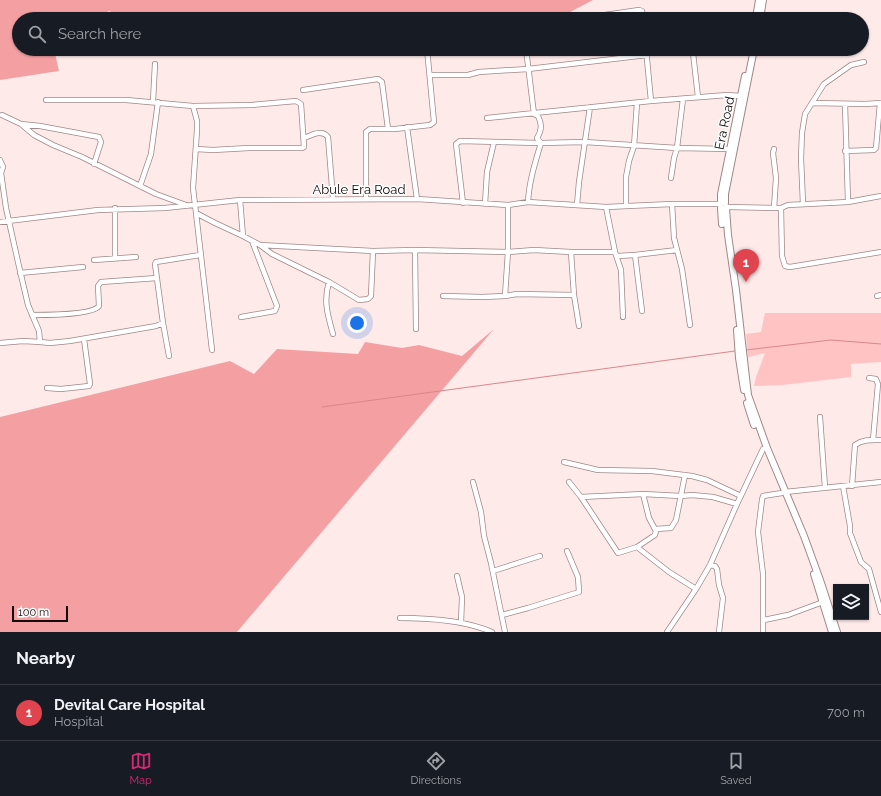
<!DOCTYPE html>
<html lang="en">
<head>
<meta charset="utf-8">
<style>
  :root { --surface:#171b24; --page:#242831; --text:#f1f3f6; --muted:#9ea1a6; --line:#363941; --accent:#db2777 }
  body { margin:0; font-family:Raleway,sans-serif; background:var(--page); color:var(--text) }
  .controls { position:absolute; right:12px; bottom:12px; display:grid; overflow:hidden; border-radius:0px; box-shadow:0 1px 3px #0004 }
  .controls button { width:36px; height:36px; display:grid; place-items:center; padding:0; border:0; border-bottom:1px solid var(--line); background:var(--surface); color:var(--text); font:20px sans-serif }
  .scale { position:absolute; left:12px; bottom:10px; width:56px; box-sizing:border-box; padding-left:4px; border:2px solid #130b0c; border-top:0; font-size:11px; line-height:14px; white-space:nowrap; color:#130b0c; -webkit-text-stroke:3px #fff; paint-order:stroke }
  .you { position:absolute; left:357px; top:323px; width:14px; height:14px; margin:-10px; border:3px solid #fff; border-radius:50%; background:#1a73e8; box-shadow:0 0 0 6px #1a73e833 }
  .badge { display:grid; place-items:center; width:26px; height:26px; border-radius:50%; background:var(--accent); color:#fff; font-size:13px; font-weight:700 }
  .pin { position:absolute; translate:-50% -33px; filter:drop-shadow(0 1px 2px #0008) }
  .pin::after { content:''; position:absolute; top:21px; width:14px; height:12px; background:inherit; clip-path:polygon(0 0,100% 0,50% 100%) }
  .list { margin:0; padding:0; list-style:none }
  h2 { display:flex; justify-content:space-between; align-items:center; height:52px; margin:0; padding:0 16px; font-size:17px }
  h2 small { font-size:13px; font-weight:400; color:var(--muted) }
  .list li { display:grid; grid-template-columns:26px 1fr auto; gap:12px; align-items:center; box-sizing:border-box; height:56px; padding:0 16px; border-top:1px solid var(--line) }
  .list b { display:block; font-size:15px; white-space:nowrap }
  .list p { margin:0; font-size:13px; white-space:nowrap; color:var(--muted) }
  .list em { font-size:13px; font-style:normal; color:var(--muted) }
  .icon { flex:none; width:22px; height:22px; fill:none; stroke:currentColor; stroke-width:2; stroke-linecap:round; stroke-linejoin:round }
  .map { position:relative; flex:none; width:881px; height:632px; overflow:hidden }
  .search { position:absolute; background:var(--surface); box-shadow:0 1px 3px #0004; left:12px; right:12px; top:12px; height:44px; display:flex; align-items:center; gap:10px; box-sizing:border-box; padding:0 14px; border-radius:22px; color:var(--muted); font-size:15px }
  .sheet { height:108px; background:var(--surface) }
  nav { display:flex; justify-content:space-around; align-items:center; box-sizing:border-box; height:56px; border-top:1px solid var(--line); background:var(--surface); font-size:11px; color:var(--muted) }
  nav a { display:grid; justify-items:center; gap:2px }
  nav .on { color:var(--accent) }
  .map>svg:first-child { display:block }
</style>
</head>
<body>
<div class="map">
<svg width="881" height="632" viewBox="0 0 881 632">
  <rect width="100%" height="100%" fill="#ffeaea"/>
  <path fill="#ffc3c4" d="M 765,313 L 881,313 L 881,362 L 851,364 L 851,377 L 783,385 L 754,386 L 756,377 L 765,353 L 748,357 L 746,334 L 761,332 Z"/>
  <path fill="#f4a0a3" d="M 0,0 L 593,0 L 557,19 L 114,19 L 110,11 L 84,19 L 19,19 L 19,49 L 54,49 L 59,71 L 0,80 Z
    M 272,49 L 331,49 L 297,55 Z
    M 494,329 L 237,632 L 0,632 L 0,417 L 230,361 L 254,374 L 277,349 L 358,354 L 365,342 L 402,348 L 419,345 L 462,356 Z"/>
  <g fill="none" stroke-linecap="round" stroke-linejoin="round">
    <path stroke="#d9878a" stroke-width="1" d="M 746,350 L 831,340 L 881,344
      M 322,407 L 735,351"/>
    <g stroke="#9e8787" stroke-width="6">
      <path id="minor" d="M 591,17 L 639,10 L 642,11 L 644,19
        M 526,49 L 534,114
        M 646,49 L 651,101
        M 693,53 L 698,97
        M 430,75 L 468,75 L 479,72 L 528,69 L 647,55
        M 303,90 L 378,79 L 382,82 L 388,129
        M 46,100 L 126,100 L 193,106 L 252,105 L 296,101 L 301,104 L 304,147 L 302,148 L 249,148 L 213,150 L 196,149
        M 153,101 L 155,64
        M 813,103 L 865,104 L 881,103
        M 845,104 L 848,202
        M 193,106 L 197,121 L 197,130 L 193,188 L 196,213 L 215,223 L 243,236 L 260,245 L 373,251 L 415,250 L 508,252 L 534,250 L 571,252 L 615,252
        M 2,115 L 21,124 L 34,135 L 53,145 L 82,157 L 156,194 L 186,205
        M 487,118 L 651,101 L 727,95 L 741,96
        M 21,124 L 40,126 L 99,137 L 101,142 L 94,164
        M 407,127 L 417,199
        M 304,138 C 312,135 322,129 328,137 L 333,199
        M 774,149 L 773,153 L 776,178 L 774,208
        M 845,151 L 874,150 L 876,148 L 880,103
        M 0,160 L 3,167 L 1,173
        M 0,172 L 1,173 L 6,208 L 18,262 L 28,305 L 39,331 L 40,342 L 23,341 L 0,343
        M 671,178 L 674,158 L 677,148 L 683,99
        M 140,186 L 151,154 L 158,102
        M 366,199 L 366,132 L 370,129 L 395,129 L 430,125 L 434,122 L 427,49
        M 240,200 L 243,236
        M 528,202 C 529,182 535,163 541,143 L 537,138 C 542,130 542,124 538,116 L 534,114
        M 463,203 L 456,144 L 460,141 L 541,143 L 585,142 L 677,148 L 730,149
        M 485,204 L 487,172 L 494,142
        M 672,204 L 674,238 L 682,269 L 690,325
        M 803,204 L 801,158 L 802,133 L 805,114 L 824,84 L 851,65 L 864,62
        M 577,205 L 579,182 L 590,107
        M 626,205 L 626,177 L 629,161 L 634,146 L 637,103
        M 606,207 L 615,252 L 621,270 L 623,317
        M 727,207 L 781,208 L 788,205 L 848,202 L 881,196
        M 115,208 L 115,258
        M 781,208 L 782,256 L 785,266 L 790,267 L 881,252
        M 196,213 L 212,350
        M 0,222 L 98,210 L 165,208 L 240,200 L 417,199 L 508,205 L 528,202 L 606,207 L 672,204 L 720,204
        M 260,245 L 272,254 L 329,282 L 359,300 L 368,299 L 371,296 L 373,251
        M 415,250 L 416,329
        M 571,252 L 574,295 L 579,326
        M 635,255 L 642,311
        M 617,256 L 635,255 L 677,250
        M 94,260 L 136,257
        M 20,273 L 83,267
        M 329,282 C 323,301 328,316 333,334
        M 443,296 L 482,297 L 505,296 L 517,294 L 574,295
        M 505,296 L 508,252 L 508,205
        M 877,296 L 881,295
        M 32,315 C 45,315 93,315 99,306 L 98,286 L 101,282 L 157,278
        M 241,317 L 275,311 L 277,306 L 252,241
        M 163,323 L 169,356
        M 40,342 L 50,343 L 70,341 L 156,326 L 163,323 L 155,264 L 156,262 L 200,255
        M 869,378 L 876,379 L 878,384 L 873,440
        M 47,388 L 61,389 L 89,386 L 90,384 L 84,339
        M 820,417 L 825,488
        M 564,462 L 598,470 L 652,471 L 692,476 L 707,480 L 741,496
        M 473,482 L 481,512 L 484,536 L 491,563 L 505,632
        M 569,482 L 581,497 L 618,553 L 637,547 L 655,535 L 656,531 L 649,518 L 643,494
        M 843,486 L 850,526 L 850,533 L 861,562 L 869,569 L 881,612
        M 852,486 L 855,445 C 863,439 872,440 881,440
        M 785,492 L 881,482
        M 581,497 L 643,494 L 681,496 L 692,495 L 713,497 L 737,504
        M 655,529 L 671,528 L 676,520 L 685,475
        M 637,547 L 669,572 L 696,589
        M 710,565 L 715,566 L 717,569 L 719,585 L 723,598 L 719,632
        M 493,571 L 540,556
        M 457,576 L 462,597 L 461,623
        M 502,615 L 528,608 L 579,592 L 578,577 L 567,551
        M 400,618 C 430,618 464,620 492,632
        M 764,620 L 788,615 L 823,602
        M 667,632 L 696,589 L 710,565 L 737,504 L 763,449
        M 763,632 L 763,574 L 758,532 L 762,500 L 763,496 L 782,493"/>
    </g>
    <g stroke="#9e8787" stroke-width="8">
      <path id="major" d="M 757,12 L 759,0
        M 760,19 L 763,0
        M 721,203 L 721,194 L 745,76
        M 725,203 L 725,194 L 754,49
        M 721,208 L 722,224
        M 726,208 L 728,235 L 736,290 L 748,395 L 767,448 L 804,536 L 820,580 L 837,632
        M 737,330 L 739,358 L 744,390
        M 747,403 L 754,425
        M 814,574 L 832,632"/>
    </g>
    <use href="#minor" stroke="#fff" stroke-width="4.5"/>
    <use href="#major" stroke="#fff" stroke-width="6"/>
  </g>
  <g text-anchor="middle" stroke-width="3" stroke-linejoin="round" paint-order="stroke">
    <g font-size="13" fill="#130b0c" stroke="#fff">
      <text transform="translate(724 123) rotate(-78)" y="5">Era Road</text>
      <text x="359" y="194">Abule Era Road</text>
    </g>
  </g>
</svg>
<div class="controls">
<button><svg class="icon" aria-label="layers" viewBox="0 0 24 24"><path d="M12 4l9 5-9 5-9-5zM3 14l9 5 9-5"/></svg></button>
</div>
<div class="scale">100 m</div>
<div class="you"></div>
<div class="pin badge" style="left:746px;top:282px;background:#e0444e">1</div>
<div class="search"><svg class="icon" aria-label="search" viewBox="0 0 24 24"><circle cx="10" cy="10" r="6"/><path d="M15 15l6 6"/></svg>Search here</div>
</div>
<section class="sheet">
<h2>Nearby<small></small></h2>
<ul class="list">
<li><span class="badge" style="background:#e0444e">1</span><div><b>Devital Care Hospital</b><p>Hospital</p></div><em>700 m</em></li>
</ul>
</section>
<nav>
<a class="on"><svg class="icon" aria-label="map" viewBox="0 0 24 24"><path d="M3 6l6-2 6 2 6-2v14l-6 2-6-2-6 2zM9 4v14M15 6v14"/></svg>Map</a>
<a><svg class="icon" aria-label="directions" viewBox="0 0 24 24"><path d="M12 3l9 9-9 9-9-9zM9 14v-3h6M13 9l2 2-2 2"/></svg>Directions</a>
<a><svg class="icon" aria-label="saved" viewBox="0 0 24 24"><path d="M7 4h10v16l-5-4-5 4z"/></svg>Saved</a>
</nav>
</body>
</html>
